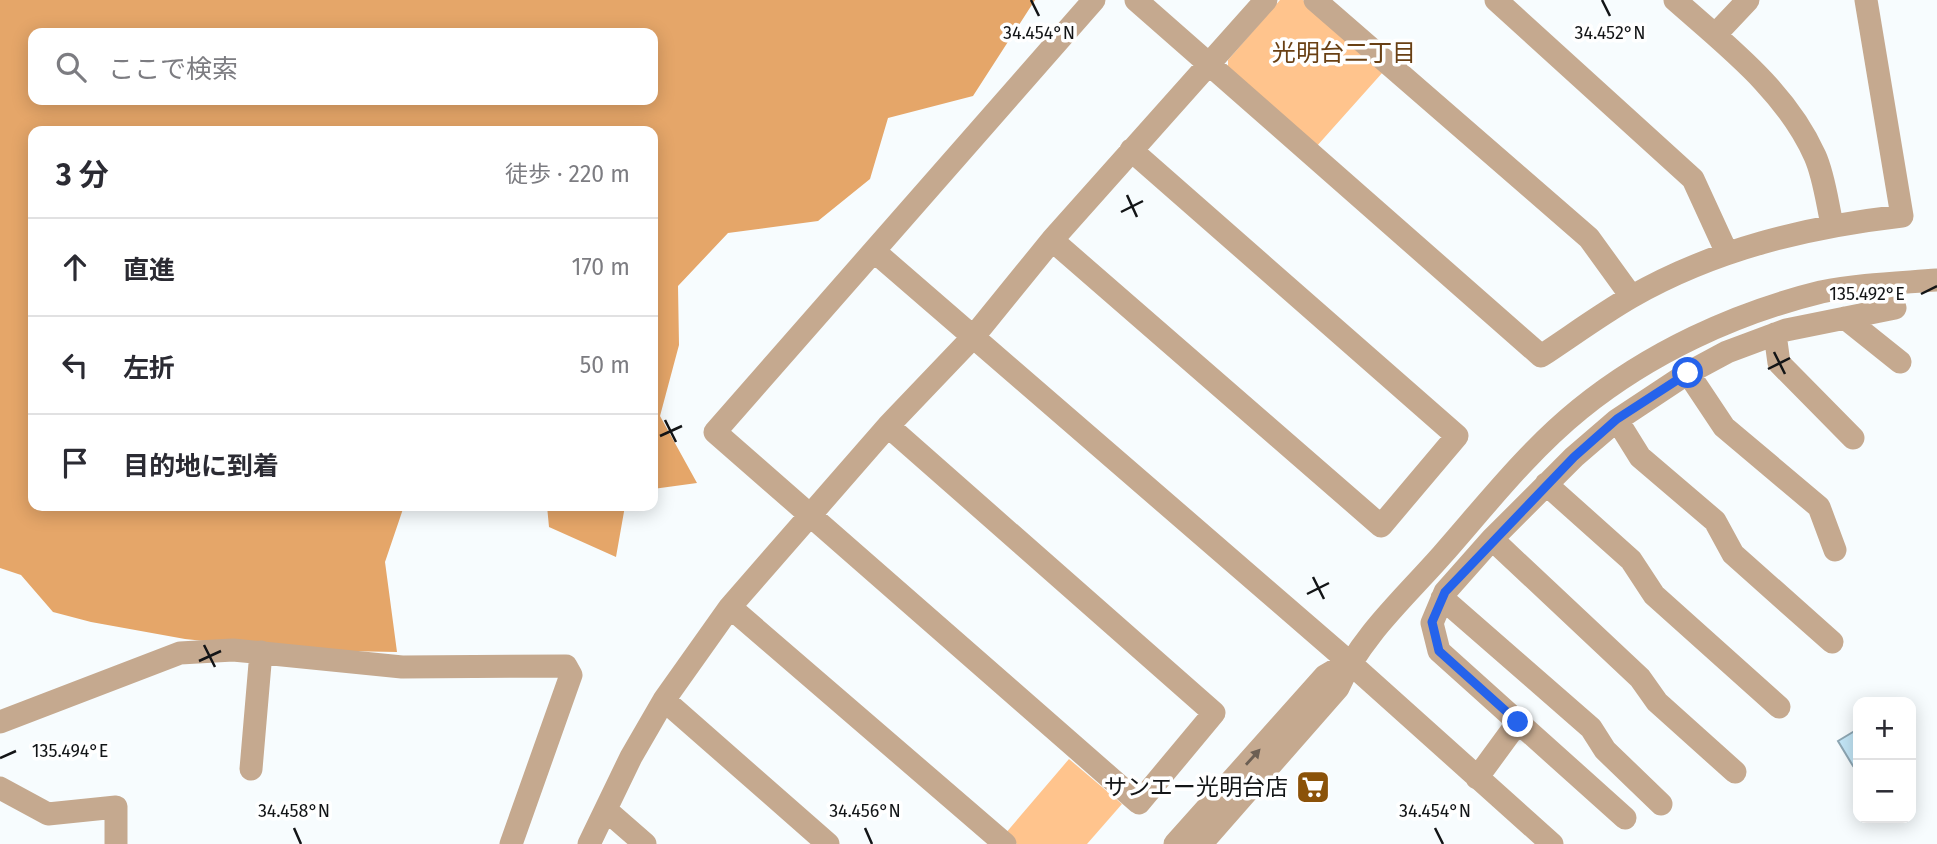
<!DOCTYPE html>
<html lang="ja">
<head>
<meta charset="utf-8">
<style>
  :root { --surface:#fff; --page:#f2f2f3; --text:#2b2b33; --muted:#7c7c81; --line:#e1e1e2 }
  body { margin:0; font-family:"Fira Sans","Noto Sans JP",sans-serif; background:var(--page); color:var(--text) }
  .controls { position:absolute; right:21px; bottom:21px; display:grid; overflow:hidden; border-radius:14px; box-shadow:0 4px 18px #0003 }
  .controls button { width:63px; height:63px; display:grid; place-items:center; padding:0; border:0; border-bottom:2px solid var(--line); background:var(--surface); color:var(--text); font:35px sans-serif }
  .stop { position:absolute; width:21px; height:21px; margin:-16px; border:5px solid #2563eb; border-radius:50%; background:#fff }
  .stop.end { background:#2563eb; border-color:#fff; box-shadow:0 2px 7px #0008 }
  .list { margin:0; padding:0; list-style:none }
  h2 { display:flex; justify-content:space-between; align-items:center; height:91px; margin:0; padding:0 28px; font-size:30px }
  h2 small { font-size:23px; font-weight:400; color:var(--muted) }
  .list li { display:grid; grid-template-columns:46px 1fr auto; gap:21px; align-items:center; box-sizing:border-box; height:98px; padding:0 28px; border-top:2px solid var(--line) }
  .list b { display:block; font-size:26px; white-space:nowrap }
  .list em { font-size:23px; font-style:normal; color:var(--muted) }
  .icon { flex:none; width:38px; height:38px; fill:none; stroke:currentColor; stroke-width:2; stroke-linecap:round; stroke-linejoin:round }
  .map { position:relative; flex:none; width:1937px; height:844px; overflow:hidden }
  .search { position:absolute; background:var(--surface); box-shadow:0 4px 18px #0003; left:28px; top:28px; width:630px; height:77px; display:flex; align-items:center; gap:18px; box-sizing:border-box; padding:0 24px; border-radius:14px; color:var(--muted); font-size:26px }
  .panel { position:absolute; background:var(--surface); box-shadow:0 4px 18px #0003; left:28px; top:126px; width:630px; height:385px; border-radius:14px }
  .map>svg:first-child { display:block }
</style>
</head>
<body>
<div class="map">
<svg width="1937" height="844" viewBox="0 0 1937 844">
  <rect width="100%" height="100%" fill="#f7fcfe"/>
  <path fill="#ffc48d" d="M 1280,0 L 1303,0 L 1383,72 L 1316,147 L 1228,67 L 1228,60 Z
    M 1069,759 L 1122,804 L 1087,844 L 1017,844 L 1005,834 Z"/>
  <path fill="#e5a669" fill-rule="evenodd" d="M 0,0 L 1035,0 L 973,96 L 888,118 L 870,179 L 818,221 L 728,233 L 678,286 L 679,345 L 660,416 L 697,483 L 653,489 L 653,131 L 33,131 L 33,506 L 404,506 L 385,562 L 397,652 L 290,650 L 185,639 L 91,622 L 53,612 L 21,575 L 0,568 ZM 33,33 L 653,33 L 653,100 L 33,100 Z
    M 547,506 L 625,506 L 616,557 L 549,527 Z"/>
  <path fill="#c3e6f7" stroke="#8ea7b4" stroke-width="2" d="M 1858,729 L 1858,763 L 1853,766 L 1838,741 Z"/>
  <g fill="none" stroke-linecap="round" stroke-linejoin="round">
    <path stroke="#c5a98f" stroke-width="23" d="M 1136,0 L 1541,356 C 1570,337 1600,315 1631,297 C 1715,249 1807,227 1902,216 L 1866,0
      M 1315,0 L 1589,238 L 1631,296
      M 1496,0 L 1693,179 L 1727,253
      M 1675,0 C 1727,46 1786,91 1815,156 C 1824,176 1827,202 1832,224
      M 1715,35 L 1748,0
      M 1052,240 L 1381,526 L 1457,436 L 1131,150
      M 874,251 L 1349,662 L 1552,844
      M 1845,318 L 1900,362
      M 1775,334 L 1779,363 L 1853,438
      M 1688,373 L 1724,427 L 1819,507 L 1835,550
      M 1617,420 L 1640,457 L 1715,521 L 1733,554 L 1832,642
      M 888,426 L 1214,713 L 1139,803 L 715,432 L 1094,0
      M 1546,484 L 1631,560 L 1654,595 L 1779,707
      M 1492,539 L 1640,678 L 1657,702 L 1735,772
      M 1442,598 L 1591,728 L 1605,750 L 1661,804
      M 730,607 L 1005,844
      M 664,700 L 828,844
      M 0,722 L 180,653 L 233,650 L 402,667 L 566,666 L 571,675 L 511,844
      M 1518,722 L 1625,818
      M 251,769 L 261,652
      M 1477,778 L 1518,722 L 1439,651 L 1432,623 L 1445,592 L 1492,539 L 1574,457 L 1617,420 L 1688,373 L 1727,352 L 1786,330 L 1895,308
      M 0,788 L 48,814 L 116,807 L 116,844
      M 606,810 L 645,844
      M 589,844 L 631,757 L 664,700 L 730,607 L 888,426 L 974,336 L 1052,240 L 1266,0
      M 1175,844 L 1325,676 L 1349,662
      M 1201,844 L 1338,688 C 1360,637 1406,596 1442,555 C 1486,505 1528,451 1580,409 C 1649,353 1735,313 1821,292 C 1859,284 1899,283 1937,280"/>
  </g>
  <defs><path id="oneway-solid" d="M-6-.8H1V-3.2L6.5 0L1 3.2V.8H-6Z" transform="scale(1.75)"/></defs>
  <use fill="#6c5f53" href="#oneway-solid" transform="translate(1253 757) rotate(-48)"/>
  <g fill="none" stroke-linecap="round" stroke-linejoin="round">
    <path stroke="#2563eb" stroke-width="9" d="M 1518,722 L 1439,651 L 1432,622 L 1445,592 L 1574,457 L 1617,419 L 1688,373"/>
  </g>
  <path fill="none" stroke="#131517" stroke-width="2.5" d="M 1031,0 L 1039,16M 1602,0 L 1610,16M 1127,195 L 1137,217M 1121,212 L 1143,201M 1921,294 L 1937,286M 1774,352 L 1785,374M 1768,369 L 1790,358M 665,420 L 676,442M 660,436 L 682,426M 1313,577 L 1324,599M 1307,594 L 1329,583M 204,645 L 215,667M 199,661 L 221,651M 0,758 L 16,751M 294,828 L 301,844M 865,828 L 872,844M 1435,828 L 1443,844"/>
  <defs>
    <g id="supermarket-square" transform="scale(1.75)"><rect x="-9" y="-9" width="18" height="18" rx="4" fill="#8b5209" stroke="#fff"/><path d="M-6-5.5h2.5l.6 2H6L4.5 2H-2.5L-4.4-4H-6ZM-1.5 3.2a1.3 1.3 0 1 0 .1 0ZM3 3.2a1.3 1.3 0 1 0 .1 0Z" fill="#fff"/></g>
  </defs>
  <g fill-rule="evenodd">
    <use href="#supermarket-square" x="1313" y="787"/>
  </g>
  <g text-anchor="middle" stroke-width="7" stroke-linejoin="round" paint-order="stroke">
    <g font-size="23" fill="#131517" stroke="#fff" text-anchor="end">
      <text x="1288" y="795">サンエー光明台店</text>
    </g>
    <g font-size="24" fill="#694014" stroke="#fff">
      <text x="1344" y="61">光明台二丁目</text>
    </g>
  </g>
  <g font-size="18" text-anchor="middle" fill="#131517" stroke="#fff" stroke-width="7" stroke-linejoin="round" paint-order="stroke">
    <text x="1039" y="39">34.454°N</text>
    <text x="1610" y="39">34.452°N</text>
    <text x="1867" y="300">135.492°E</text>
    <text x="70" y="757">135.494°E</text>
    <text x="294" y="817">34.458°N</text>
    <text x="865" y="817">34.456°N</text>
    <text x="1435" y="817">34.454°N</text>
  </g>
</svg>
<div class="controls">
<button>+</button>
<button>−</button>
</div>
<div class="stop" style="left:1688px;top:373px"></div>
<div class="stop end" style="left:1518px;top:722px"></div>
<div class="search"><svg class="icon" aria-label="search" viewBox="0 0 24 24"><circle cx="10" cy="10" r="6"/><path d="M15 15l6 6"/></svg>ここで検索</div>
<section class="panel">
<h2>3 分<small>徒歩 · 220 m</small></h2>
<ul class="list">
<li><svg class="icon" aria-label="ahead" viewBox="0 0 24 24"><path d="M12 20V5M6 11l6-6 6 6"/></svg><div><b>直進</b></div><em>170 m</em></li>
<li><svg class="icon" aria-label="left" viewBox="0 0 24 24"><path d="M17 20v-9H6M10 6l-5 5 5 5"/></svg><div><b>左折</b></div><em>50 m</em></li>
<li><svg class="icon" aria-label="arrive" viewBox="0 0 24 24"><path d="M6 21V4h12l-3 4 3 4H6"/></svg><div><b>目的地に到着</b></div></li>
</ul>
</section>
</div>
</body>
</html>
